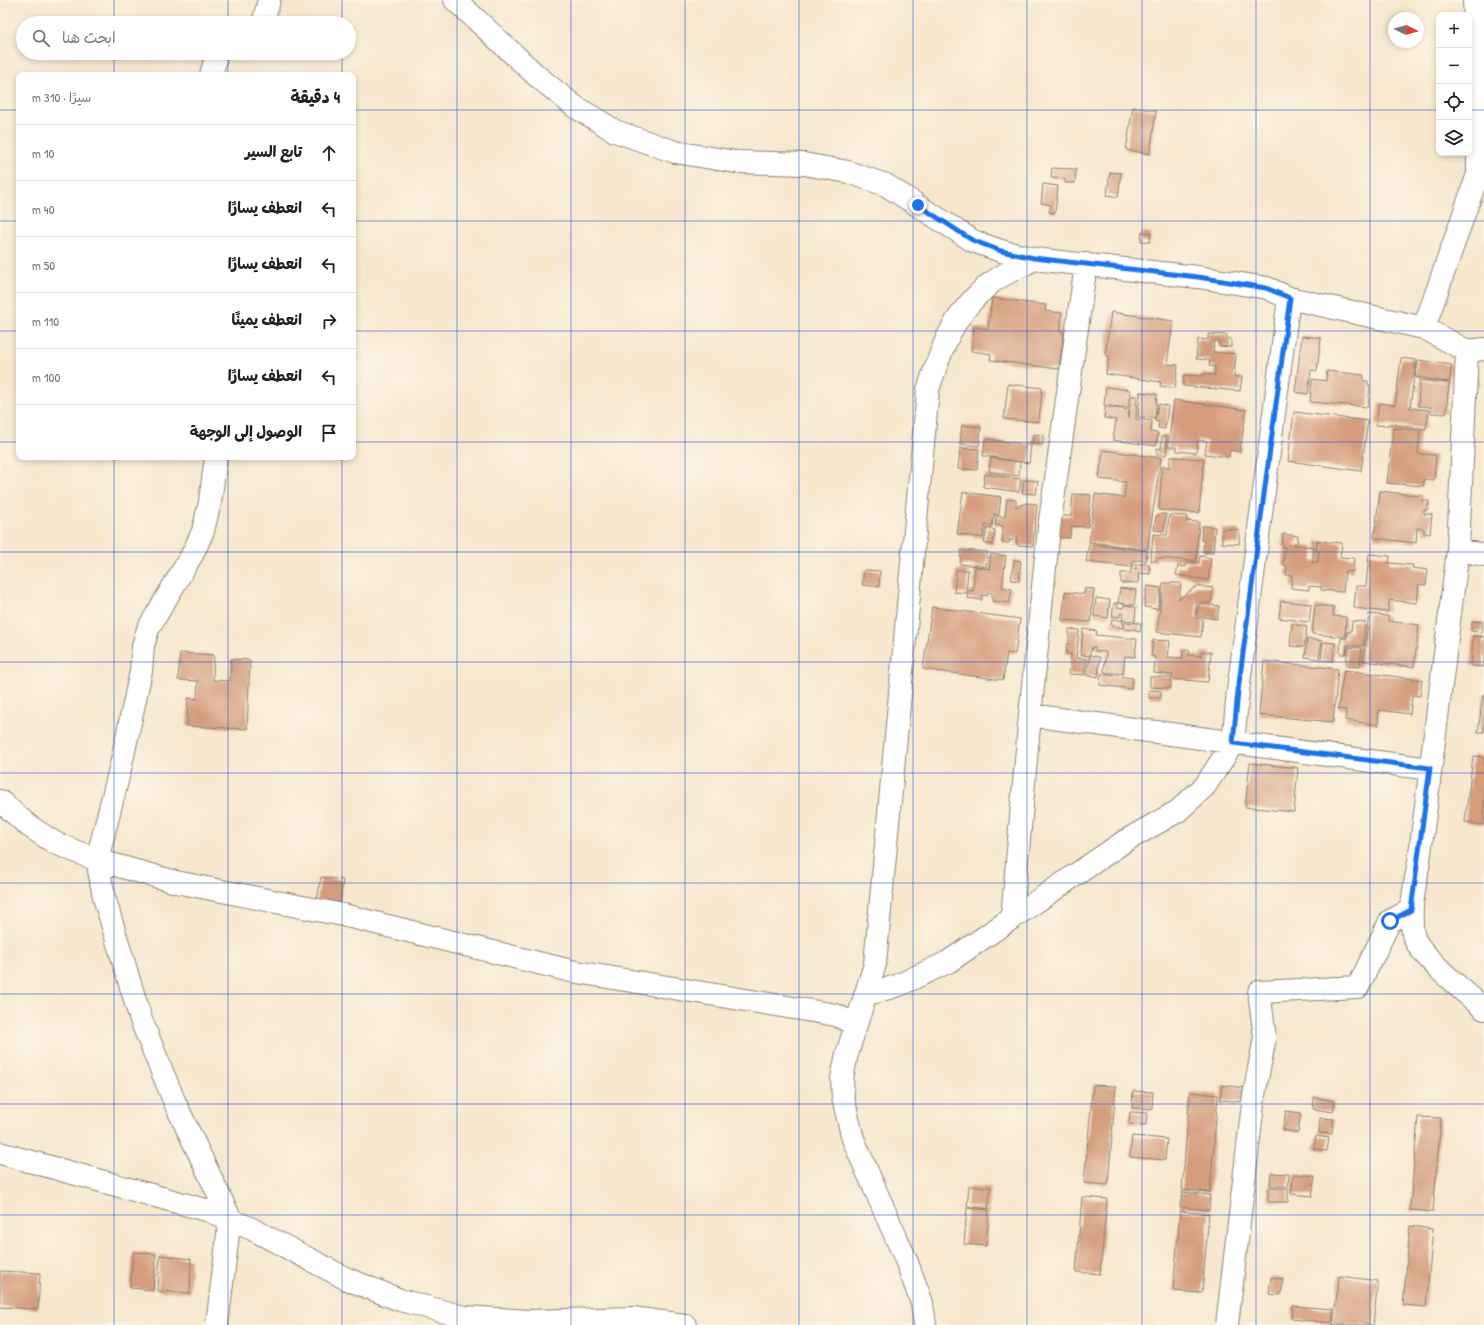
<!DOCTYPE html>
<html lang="ar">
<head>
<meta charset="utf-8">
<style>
  :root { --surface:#fff; --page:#f2f2f2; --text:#202124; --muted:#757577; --line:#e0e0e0 }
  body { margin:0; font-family:"Patrick Hand","Playpen Sans Arabic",sans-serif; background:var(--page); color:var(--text); direction:rtl }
  .controls { position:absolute; right:12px; top:12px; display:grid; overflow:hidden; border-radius:8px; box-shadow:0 2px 6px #0003 }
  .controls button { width:36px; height:36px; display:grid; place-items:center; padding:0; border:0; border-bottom:1px solid var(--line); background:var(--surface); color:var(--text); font:20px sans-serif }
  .compass { position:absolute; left:1388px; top:12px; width:36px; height:36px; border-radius:50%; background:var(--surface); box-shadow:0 2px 6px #0003; rotate:95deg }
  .stop { position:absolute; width:12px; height:12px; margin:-9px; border:3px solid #1a73e8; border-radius:50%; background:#fff }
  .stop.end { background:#1a73e8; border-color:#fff; box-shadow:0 1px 4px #0008 }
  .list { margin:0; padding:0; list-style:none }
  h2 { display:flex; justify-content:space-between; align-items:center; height:52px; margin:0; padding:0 16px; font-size:17px }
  h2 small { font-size:13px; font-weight:400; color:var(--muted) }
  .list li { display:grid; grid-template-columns:26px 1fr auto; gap:12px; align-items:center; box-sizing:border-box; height:56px; padding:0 16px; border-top:1px solid var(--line) }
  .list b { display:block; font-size:15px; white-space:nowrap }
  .list em { font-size:13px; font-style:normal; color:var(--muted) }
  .icon { flex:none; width:22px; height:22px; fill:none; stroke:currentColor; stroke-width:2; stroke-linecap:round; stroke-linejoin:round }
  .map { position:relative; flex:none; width:1484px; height:1325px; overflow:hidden; direction:ltr }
  .search { position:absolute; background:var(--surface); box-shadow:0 2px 6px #0003; left:16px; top:16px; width:340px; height:44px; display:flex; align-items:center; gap:10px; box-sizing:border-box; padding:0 14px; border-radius:22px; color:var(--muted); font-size:15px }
  .panel { position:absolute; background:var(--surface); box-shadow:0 2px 6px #0003; left:16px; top:72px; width:340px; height:388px; border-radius:8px; direction:rtl }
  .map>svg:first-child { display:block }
</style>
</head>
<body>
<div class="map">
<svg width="1484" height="1325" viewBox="0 0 1484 1325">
  <rect width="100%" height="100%" fill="#fcf5e5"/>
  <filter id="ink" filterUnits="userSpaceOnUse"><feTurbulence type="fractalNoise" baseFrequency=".025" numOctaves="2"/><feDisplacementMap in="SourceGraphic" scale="8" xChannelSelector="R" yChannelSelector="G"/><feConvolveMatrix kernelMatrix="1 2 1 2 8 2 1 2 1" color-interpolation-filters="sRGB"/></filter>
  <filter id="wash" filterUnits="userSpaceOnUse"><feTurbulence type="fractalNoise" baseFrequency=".012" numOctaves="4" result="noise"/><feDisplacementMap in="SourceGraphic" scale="16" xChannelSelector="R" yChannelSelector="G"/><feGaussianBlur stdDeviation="0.9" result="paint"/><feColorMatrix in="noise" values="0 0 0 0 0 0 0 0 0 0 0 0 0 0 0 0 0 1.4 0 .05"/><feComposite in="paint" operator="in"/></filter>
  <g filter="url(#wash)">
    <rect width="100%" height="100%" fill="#f7e7ce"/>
    <g id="blocks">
      <path fill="#d59d7d" d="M 1133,107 L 1156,111 L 1150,154 L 1126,150 Z
        M 1052,168 L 1076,169 L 1075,183 L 1065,183 L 1065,179 L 1051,178 Z
        M 1110,172 L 1121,173 L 1118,197 L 1107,195 Z
        M 1043,184 L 1058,186 L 1055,213 L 1049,212 L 1051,205 L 1041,203 Z
        M 1142,232 L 1151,233 L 1150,242 L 1141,241 Z
        M 992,298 L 1046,305 L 1045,311 L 1062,313 L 1060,332 L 1064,332 L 1059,369 L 990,360 L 991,354 L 971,351 L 974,327 L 988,329 Z
        M 1111,312 L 1173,321 L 1167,364 L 1178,365 L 1175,388 L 1160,386 L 1161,382 L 1106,374 L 1109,356 L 1105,355 Z
        M 1208,334 L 1227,335 L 1226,338 L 1231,339 L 1231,347 L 1219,346 L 1219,341 L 1214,341 L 1213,352 L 1236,354 L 1234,377 L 1242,377 L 1240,391 L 1183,386 L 1184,375 L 1202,376 L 1202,374 L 1215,375 L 1215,367 L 1209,366 L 1210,360 L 1196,359 L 1198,339 L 1208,340 Z
        M 1302,336 L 1321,338 L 1317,371 L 1311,370 L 1308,394 L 1295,392 Z
        M 1401,358 L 1416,360 L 1410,408 L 1429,410 L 1426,429 L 1388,424 L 1387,426 L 1376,425 L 1379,403 L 1395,405 Z
        M 1418,360 L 1452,365 L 1449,382 L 1415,377 Z
        M 1327,371 L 1364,375 L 1363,381 L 1368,381 L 1368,385 L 1370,385 L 1368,407 L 1310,402 L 1312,379 L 1326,381 Z
        M 1420,380 L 1449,383 L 1446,414 L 1431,413 L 1431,407 L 1418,406 Z
        M 1008,384 L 1042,388 L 1039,422 L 1004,419 Z
        M 1106,387 L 1130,390 L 1128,408 L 1104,405 Z
        M 1140,392 L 1157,394 L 1155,418 L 1138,417 Z
        M 1131,396 L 1137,396 L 1136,419 L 1152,421 L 1151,432 L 1158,433 L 1156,446 L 1113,440 L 1116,420 L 1104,418 L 1105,407 L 1129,410 L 1129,418 Z
        M 1174,400 L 1246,410 L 1240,452 L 1230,450 L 1229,457 L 1205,454 L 1207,441 L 1198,440 L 1196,453 L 1177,451 L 1176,447 L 1168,447 Z
        M 1158,404 L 1168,406 L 1165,429 L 1158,428 L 1159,422 L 1155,421 Z
        M 1294,412 L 1368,421 L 1361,471 L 1288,461 Z
        M 962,425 L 981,427 L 979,446 L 960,444 Z
        M 1393,428 L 1420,430 L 1418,454 L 1436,455 L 1434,480 L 1424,479 L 1423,486 L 1387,483 Z
        M 1033,434 L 1043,435 L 1043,445 L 1032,444 Z
        M 1162,436 L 1167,436 L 1166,455 L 1157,455 L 1157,448 L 1161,449 Z
        M 985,439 L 1031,445 L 1029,463 L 983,456 Z
        M 960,448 L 979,449 L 977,470 L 958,469 Z
        M 1103,450 L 1161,458 L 1147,550 L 1089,542 L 1095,494 L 1124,498 L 1126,482 L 1099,479 Z
        M 1170,457 L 1204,459 L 1199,513 L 1159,510 L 1162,467 L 1170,467 Z
        M 991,458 L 1020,462 L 1019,476 L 989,472 Z
        M 985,474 L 1021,479 L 1019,492 L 983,487 Z
        M 1024,480 L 1038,481 L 1036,494 L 1022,493 Z
        M 1380,491 L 1423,496 L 1422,501 L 1429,501 L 1427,510 L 1424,510 L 1424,514 L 1432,514 L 1430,534 L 1424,533 L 1424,529 L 1417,528 L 1416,543 L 1374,538 Z
        M 963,492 L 1001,497 L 999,515 L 994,514 L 992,526 L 985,525 L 983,538 L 957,534 Z
        M 1073,494 L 1091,495 L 1088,527 L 1071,526 L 1070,538 L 1058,537 L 1060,516 L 1071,516 Z
        M 1007,499 L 1016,500 L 1016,507 L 1026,503 L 1037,504 L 1033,546 L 1017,545 L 1016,536 L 1013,535 L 1012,541 L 1009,540 L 1009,543 L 1002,543 L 1003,526 L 995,525 L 996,516 L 1005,517 Z
        M 1162,514 L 1166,514 L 1164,531 L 1154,530 L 1156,517 Z
        M 1169,515 L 1187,516 L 1186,521 L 1199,522 L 1196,561 L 1157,558 L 1156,561 L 1151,561 L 1153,534 L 1167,535 Z
        M 1202,526 L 1215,527 L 1213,552 L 1203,552 L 1204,540 L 1201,540 Z
        M 987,528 L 995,530 L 993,545 L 984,543 Z
        M 1222,529 L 1239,530 L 1239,544 L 1222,543 Z
        M 1283,534 L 1298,536 L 1297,543 L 1294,543 L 1294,545 L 1314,547 L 1312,562 L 1318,562 L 1319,551 L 1316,551 L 1317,541 L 1342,543 L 1340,557 L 1354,558 L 1353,572 L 1345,571 L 1343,592 L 1321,590 L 1321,587 L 1309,586 L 1309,590 L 1291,588 L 1292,575 L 1286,575 L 1287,566 L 1283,565 L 1285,547 L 1282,546 Z
        M 1089,544 L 1147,551 L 1146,561 L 1133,560 L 1132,567 L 1086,562 Z
        M 961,550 L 988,552 L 986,567 L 960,564 Z
        M 991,554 L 1006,556 L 1002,587 L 1012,589 L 1009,603 L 992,601 L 992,593 L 988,592 L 987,596 L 982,595 L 982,600 L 967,598 L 968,590 L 973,591 L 975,567 L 989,569 Z
        M 1369,554 L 1390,556 L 1389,563 L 1413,565 L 1412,568 L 1428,570 L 1426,585 L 1419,584 L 1417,603 L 1389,600 L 1388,612 L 1354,608 L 1356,586 L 1366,586 Z
        M 1200,556 L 1211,558 L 1208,580 L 1176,575 L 1178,566 L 1186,567 L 1187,562 L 1199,563 Z
        M 1014,560 L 1021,561 L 1019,581 L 1011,580 Z
        M 1136,564 L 1149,564 L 1150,574 L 1139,573 L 1138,583 L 1121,583 L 1121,573 L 1131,573 L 1131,569 L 1136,569 Z
        M 864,570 L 880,571 L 879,587 L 862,585 Z
        M 956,570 L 968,570 L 966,593 L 954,592 Z
        M 1163,583 L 1181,583 L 1179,599 L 1197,586 L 1213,588 L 1211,603 L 1197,602 L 1195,618 L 1203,619 L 1201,637 L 1157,632 Z
        M 1147,586 L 1161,588 L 1158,609 L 1144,607 Z
        M 1085,588 L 1094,589 L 1091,622 L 1062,620 L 1065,592 L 1084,594 Z
        M 1120,588 L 1136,590 L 1134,605 L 1118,603 Z
        M 1096,598 L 1110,600 L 1108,618 L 1094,616 Z
        M 1281,601 L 1311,604 L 1309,622 L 1279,618 Z
        M 1114,603 L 1118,603 L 1117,607 L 1123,608 L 1124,605 L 1136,607 L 1135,621 L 1122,620 L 1123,613 L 1120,613 L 1120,617 L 1112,616 Z
        M 1199,604 L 1219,606 L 1217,619 L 1197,616 Z
        M 1315,605 L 1334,607 L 1333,616 L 1346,617 L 1345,637 L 1312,634 Z
        M 932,607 L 1020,619 L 1015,654 L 1007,653 L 1003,680 L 923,669 Z
        M 1369,614 L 1388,616 L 1388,621 L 1419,625 L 1414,667 L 1363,661 Z
        M 1112,619 L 1123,621 L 1123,628 L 1111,626 Z
        M 1352,621 L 1365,622 L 1363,646 L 1347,645 L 1346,654 L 1340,654 L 1341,638 L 1346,639 L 1347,632 L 1351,632 Z
        M 1472,621 L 1483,622 L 1482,632 L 1471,631 Z
        M 1125,622 L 1141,623 L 1140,632 L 1136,631 L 1136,629 L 1127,630 L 1124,626 Z
        M 1292,624 L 1307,627 L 1304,647 L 1290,646 Z
        M 1069,629 L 1079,630 L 1076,658 L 1087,659 L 1085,675 L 1069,674 L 1071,654 L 1066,654 L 1067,644 L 1069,644 Z
        M 1083,629 L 1097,631 L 1096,635 L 1137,639 L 1135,657 L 1125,656 L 1123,674 L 1104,672 L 1106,652 L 1095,651 L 1095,647 L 1092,647 L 1089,656 L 1081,655 Z
        M 1473,636 L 1484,637 L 1484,667 L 1471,666 Z
        M 1307,639 L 1322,641 L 1319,659 L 1305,657 Z
        M 1153,640 L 1170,641 L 1168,657 L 1183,658 L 1183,650 L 1190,650 L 1189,655 L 1201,656 L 1201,652 L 1211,652 L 1208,682 L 1172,679 L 1173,675 L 1154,673 L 1155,657 L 1151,656 Z
        M 1323,642 L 1335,643 L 1333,661 L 1321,660 Z
        M 1348,647 L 1362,648 L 1360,667 L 1346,666 Z
        M 180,653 L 214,655 L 213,680 L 230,681 L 231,659 L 250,660 L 247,729 L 187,726 L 188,698 L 197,699 L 198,681 L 178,680 Z
        M 1090,655 L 1100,657 L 1098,677 L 1087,676 Z
        M 1264,661 L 1338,669 L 1333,722 L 1259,715 Z
        M 1344,670 L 1422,680 L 1420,696 L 1412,695 L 1410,714 L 1379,710 L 1378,725 L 1345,720 L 1346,710 L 1338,709 Z
        M 1101,674 L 1133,678 L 1131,689 L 1100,685 Z
        M 1150,677 L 1171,677 L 1171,688 L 1150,687 Z
        M 1149,690 L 1161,691 L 1161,698 L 1149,698 Z
        M 1483,694 L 1484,694 L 1484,732 L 1478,732 Z
        M 1473,756 L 1484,757 L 1484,825 L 1465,822 Z
        M 1250,763 L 1298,768 L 1294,812 L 1245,807 Z
        M 321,877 L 343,880 L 340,902 L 317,900 Z
        M 1093,1085 L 1116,1086 L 1108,1185 L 1084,1183 Z
        M 1222,1085 L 1246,1088 L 1244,1102 L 1220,1100 Z
        M 1133,1091 L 1153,1092 L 1152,1109 L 1132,1108 Z
        M 1190,1092 L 1218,1095 L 1210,1192 L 1182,1190 Z
        M 1314,1097 L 1335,1101 L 1333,1112 L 1313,1109 Z
        M 1286,1111 L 1301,1113 L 1298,1133 L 1283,1130 Z
        M 1130,1112 L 1147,1113 L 1146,1125 L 1129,1124 Z
        M 1418,1117 L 1441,1118 L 1433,1212 L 1410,1210 Z
        M 1320,1118 L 1334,1119 L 1332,1134 L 1319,1133 Z
        M 1132,1136 L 1167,1139 L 1165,1160 L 1130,1157 Z
        M 1316,1136 L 1329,1138 L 1327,1151 L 1314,1149 Z
        M 1271,1173 L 1289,1174 L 1288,1187 L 1270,1186 Z
        M 1294,1174 L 1315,1176 L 1312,1196 L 1291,1194 Z
        M 969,1186 L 991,1187 L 988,1209 L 967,1206 Z
        M 1268,1188 L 1288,1189 L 1288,1202 L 1268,1202 Z
        M 1182,1192 L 1210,1195 L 1209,1210 L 1180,1207 Z
        M 1082,1197 L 1107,1199 L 1100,1274 L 1076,1272 Z
        M 967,1208 L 989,1210 L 986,1246 L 964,1244 Z
        M 1180,1211 L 1209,1214 L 1202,1293 L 1173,1291 Z
        M 1410,1226 L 1433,1229 L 1426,1307 L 1403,1305 Z
        M 133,1252 L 156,1254 L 153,1290 L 130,1288 Z
        M 160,1255 L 191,1259 L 190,1293 L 158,1291 Z
        M 0,1271 L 40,1273 L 38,1309 L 0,1307 Z
        M 1339,1276 L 1378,1281 L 1373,1325 L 1333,1325 Z
        M 1271,1277 L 1283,1279 L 1281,1295 L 1269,1294 Z
        M 1293,1306 L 1333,1309 L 1332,1323 L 1292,1319 Z"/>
    </g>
  </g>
  <g filter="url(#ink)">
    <use href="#blocks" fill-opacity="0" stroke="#8a8275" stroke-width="1"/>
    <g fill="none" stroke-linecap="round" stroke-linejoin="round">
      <g stroke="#8a8275" stroke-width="24">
        <path id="minor" d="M 455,0 L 537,76 L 574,106 L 615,131 L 675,152 L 736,162 L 804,164 L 848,172 L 886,185 L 973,241 L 1001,251 L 1034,259 L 1198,277 L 1267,288 L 1289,298 L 1424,328 L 1467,351 L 1484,349
          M 263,23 L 269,0
          M 211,75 L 217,53
          M 1424,328 L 1478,174 L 1478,82 L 1474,0
          M 1467,351 L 1458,550 L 1419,861 C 1415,885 1409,909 1413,934 C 1417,955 1467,993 1484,1009
          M 216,457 L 210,502 L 203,531 L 193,553 L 148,629 L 143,646 L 141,671 L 121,765 L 97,860 L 104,897 L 141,1020 L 175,1103 L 230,1218 L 217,1325
          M 1458,550 L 1484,555
          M 1030,715 L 1430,769
          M 0,801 L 29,826 L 55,843 L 97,860 L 176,882 L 343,915 L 571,971 L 836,1015 L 856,1025
          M 1012,918 L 1030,715 L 1049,528 L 1086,264
          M 865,995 L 899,985 L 948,962 L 1125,841 L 1178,811 L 1205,786 L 1233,743 L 1238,691 L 1289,298
          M 0,1153 L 209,1211 L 252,1229 L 347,1279 L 400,1300 L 464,1317 L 530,1321 L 632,1318 L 685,1325
          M 925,1325 L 922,1303 L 906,1260 L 853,1139 L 843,1098 L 842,1078 L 847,1054 L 875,964 L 928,390 C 942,347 953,313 991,283 C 1003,274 1020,267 1034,259
          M 1227,1325 L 1254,1095 L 1265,1037 L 1259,992 L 1358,987 L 1390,921 L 1411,910"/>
      </g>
      <use href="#minor" stroke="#fff" stroke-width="22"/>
    </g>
  </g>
  <g fill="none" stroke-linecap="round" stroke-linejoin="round" filter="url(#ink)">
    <path stroke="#1a73e8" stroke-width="5" d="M 918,205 L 972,240 L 1001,251 L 1034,258 L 1198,277 L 1266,288 L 1290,298 L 1238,691 L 1233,743 L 1430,768 L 1411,910 L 1390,921"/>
  </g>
  <path fill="none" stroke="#1d4ed8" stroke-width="1" stroke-opacity="0.55" d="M 114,0 L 114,23M 228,0 L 228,23M 342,0 L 342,23M 457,0 L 457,1325M 571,0 L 571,1325M 685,0 L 685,1325M 799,0 L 799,1325M 913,0 L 913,1325M 1027,0 L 1027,1325M 1142,0 L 1142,1325M 1256,0 L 1256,1325M 1370,0 L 1370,1325M 114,53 L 114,75M 228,53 L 228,75M 342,53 L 342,75M 0,110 L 19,110M 353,110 L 1439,110M 1469,110 L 1484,110M 0,221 L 19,221M 353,221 L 1484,221M 0,331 L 19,331M 353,331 L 1484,331M 0,442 L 19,442M 353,442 L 1484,442M 114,457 L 114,1325M 228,457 L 228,1325M 342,457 L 342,1325M 0,552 L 1484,552M 0,662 L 1484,662M 0,773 L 1484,773M 0,883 L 1484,883M 0,994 L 1484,994M 0,1104 L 1484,1104M 0,1215 L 1484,1215"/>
</svg>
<div class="controls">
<button>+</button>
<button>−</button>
<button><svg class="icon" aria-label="locate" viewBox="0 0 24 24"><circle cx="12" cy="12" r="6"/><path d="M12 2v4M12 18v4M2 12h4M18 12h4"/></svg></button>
<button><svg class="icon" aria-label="layers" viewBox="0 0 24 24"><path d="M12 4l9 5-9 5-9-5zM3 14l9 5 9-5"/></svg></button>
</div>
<svg class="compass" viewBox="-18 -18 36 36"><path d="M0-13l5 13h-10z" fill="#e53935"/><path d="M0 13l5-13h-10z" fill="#757577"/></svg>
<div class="stop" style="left:1390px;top:921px"></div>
<div class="stop end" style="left:918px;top:205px"></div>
<div class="search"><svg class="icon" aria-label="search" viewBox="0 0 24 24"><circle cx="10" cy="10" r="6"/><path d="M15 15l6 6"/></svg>ابحث هنا</div>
<section class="panel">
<h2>4 دقيقة<small>سيرًا · 310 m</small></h2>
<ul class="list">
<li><svg class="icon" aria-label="ahead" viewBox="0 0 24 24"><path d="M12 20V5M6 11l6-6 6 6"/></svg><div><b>تابع السير</b></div><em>10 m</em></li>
<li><svg class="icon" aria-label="left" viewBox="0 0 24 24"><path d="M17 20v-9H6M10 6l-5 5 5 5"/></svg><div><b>انعطف يسارًا</b></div><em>40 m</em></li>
<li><svg class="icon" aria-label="left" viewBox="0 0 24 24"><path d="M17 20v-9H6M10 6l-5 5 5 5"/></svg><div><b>انعطف يسارًا</b></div><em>50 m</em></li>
<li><svg class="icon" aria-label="right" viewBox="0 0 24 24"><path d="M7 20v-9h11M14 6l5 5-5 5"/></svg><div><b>انعطف يمينًا</b></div><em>110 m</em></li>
<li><svg class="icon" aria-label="left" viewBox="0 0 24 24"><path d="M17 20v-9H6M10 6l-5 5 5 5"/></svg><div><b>انعطف يسارًا</b></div><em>100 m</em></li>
<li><svg class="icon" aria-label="arrive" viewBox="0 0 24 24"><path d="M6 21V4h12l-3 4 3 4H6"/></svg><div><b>الوصول إلى الوجهة</b></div></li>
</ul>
</section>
</div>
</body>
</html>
